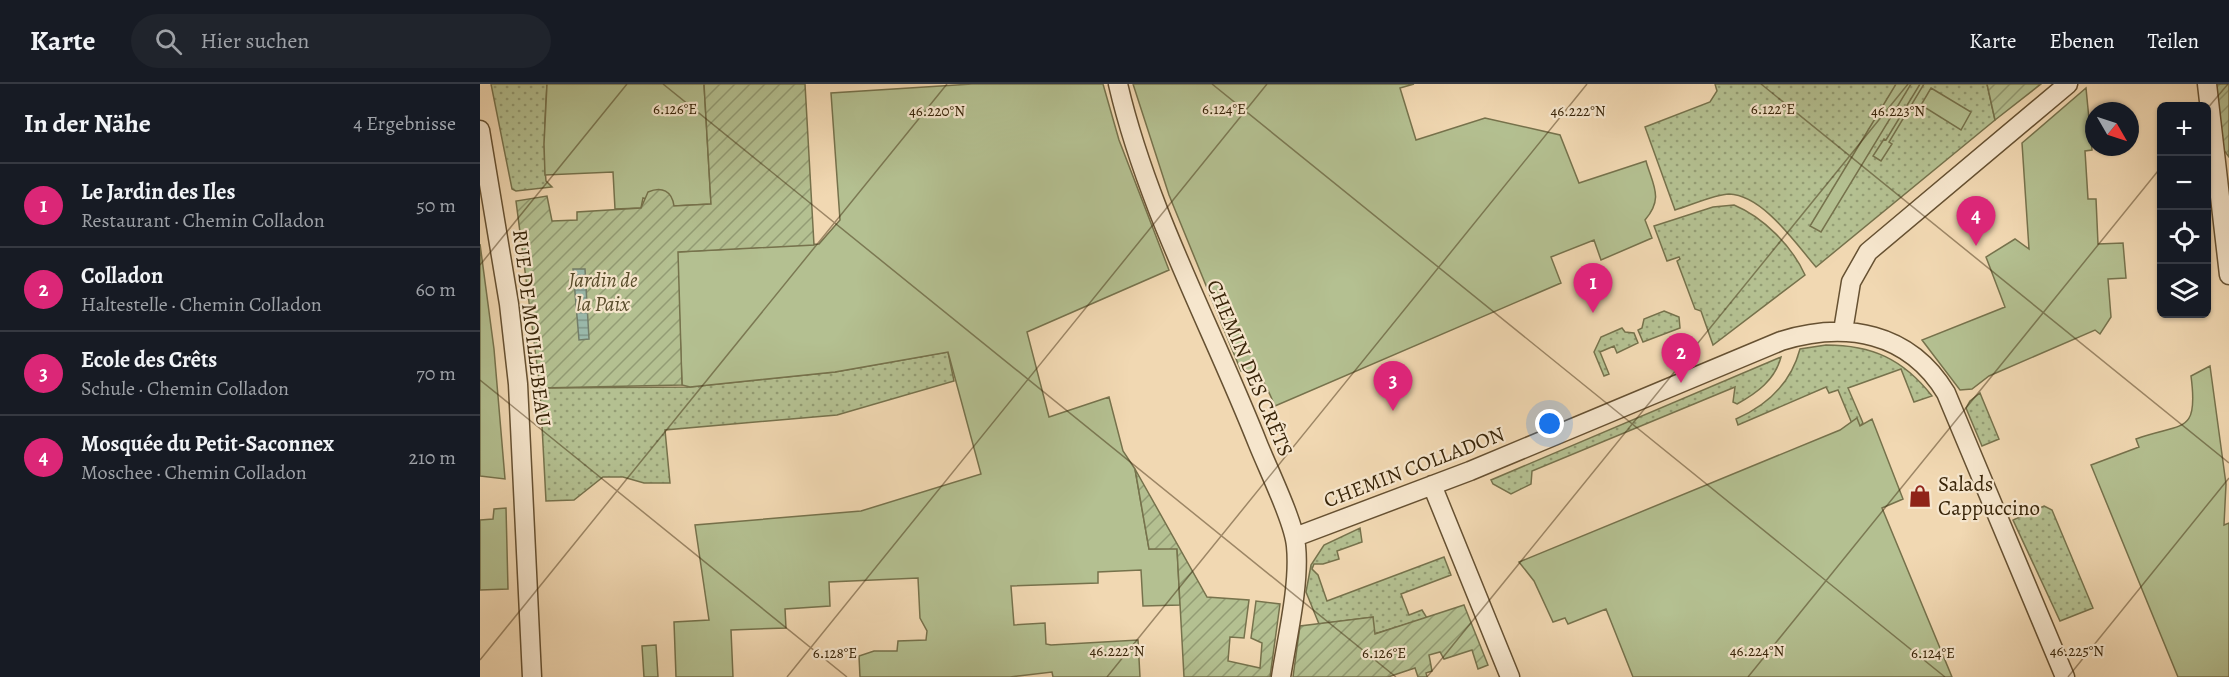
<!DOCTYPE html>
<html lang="de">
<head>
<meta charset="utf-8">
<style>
  :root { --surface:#171b24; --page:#20242c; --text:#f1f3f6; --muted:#9ea1a6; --line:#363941; --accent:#db2777 }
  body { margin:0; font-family:Alegreya,serif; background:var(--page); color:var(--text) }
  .controls { position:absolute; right:18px; top:18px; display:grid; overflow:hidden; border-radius:9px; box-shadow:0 2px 4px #0004 }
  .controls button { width:54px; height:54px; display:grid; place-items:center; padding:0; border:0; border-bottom:2px solid var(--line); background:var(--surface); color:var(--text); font:30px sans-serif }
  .compass { position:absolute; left:1605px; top:18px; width:54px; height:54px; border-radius:50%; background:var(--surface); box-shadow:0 2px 4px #0004; rotate:129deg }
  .you { position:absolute; left:1070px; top:340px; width:21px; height:21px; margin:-15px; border:4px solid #fff; border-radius:50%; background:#1a73e8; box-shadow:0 0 0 9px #1a73e833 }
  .badge { display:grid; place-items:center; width:39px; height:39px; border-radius:50%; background:var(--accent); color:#fff; font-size:20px; font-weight:700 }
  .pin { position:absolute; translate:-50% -50px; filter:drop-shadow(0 2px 3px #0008) }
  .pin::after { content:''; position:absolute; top:32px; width:21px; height:18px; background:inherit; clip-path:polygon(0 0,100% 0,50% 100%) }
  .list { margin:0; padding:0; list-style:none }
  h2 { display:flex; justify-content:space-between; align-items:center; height:78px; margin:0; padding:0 24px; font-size:26px }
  h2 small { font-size:20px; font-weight:400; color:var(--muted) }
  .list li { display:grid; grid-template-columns:39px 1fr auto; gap:18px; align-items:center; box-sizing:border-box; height:84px; padding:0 24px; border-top:2px solid var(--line) }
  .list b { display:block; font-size:22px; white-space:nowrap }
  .list p { margin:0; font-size:20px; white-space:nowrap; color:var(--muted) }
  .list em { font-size:20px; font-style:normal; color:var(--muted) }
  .icon { flex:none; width:33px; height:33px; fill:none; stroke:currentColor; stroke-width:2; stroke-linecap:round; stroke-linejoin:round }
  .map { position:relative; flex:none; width:1749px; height:593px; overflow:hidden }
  header { display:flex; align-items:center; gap:36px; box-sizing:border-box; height:84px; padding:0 30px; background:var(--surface); border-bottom:2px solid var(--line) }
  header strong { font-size:28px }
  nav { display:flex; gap:33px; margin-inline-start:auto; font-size:21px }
  .search { width:420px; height:54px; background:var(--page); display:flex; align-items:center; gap:15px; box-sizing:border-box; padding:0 21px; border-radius:33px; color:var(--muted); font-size:22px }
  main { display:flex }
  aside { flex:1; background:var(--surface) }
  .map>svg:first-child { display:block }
</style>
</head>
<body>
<header>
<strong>Karte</strong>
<div class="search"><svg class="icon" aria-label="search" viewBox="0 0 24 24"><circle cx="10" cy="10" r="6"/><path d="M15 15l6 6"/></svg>Hier suchen</div>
<nav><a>Karte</a><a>Ebenen</a><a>Teilen</a></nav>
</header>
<main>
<aside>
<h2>In der Nähe<small>4 Ergebnisse</small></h2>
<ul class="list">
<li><span class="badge">1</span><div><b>Le Jardin des Iles</b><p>Restaurant · Chemin Colladon</p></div><em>50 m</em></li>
<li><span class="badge">2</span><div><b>Colladon</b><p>Haltestelle · Chemin Colladon</p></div><em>60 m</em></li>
<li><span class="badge">3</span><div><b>Ecole des Crêts</b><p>Schule · Chemin Colladon</p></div><em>70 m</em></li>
<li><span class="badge">4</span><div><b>Mosquée du Petit-Saconnex</b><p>Moschee · Chemin Colladon</p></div><em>210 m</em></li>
</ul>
</aside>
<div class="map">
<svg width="1749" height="593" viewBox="0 0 1749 593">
  <defs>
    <pattern id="grass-dots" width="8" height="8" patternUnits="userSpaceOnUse" patternTransform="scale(1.5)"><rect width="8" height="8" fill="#b4c091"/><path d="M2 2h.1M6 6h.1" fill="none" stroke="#939c74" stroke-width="1.8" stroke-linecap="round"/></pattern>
    <pattern id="garden-furrows" width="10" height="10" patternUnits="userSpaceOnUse" patternTransform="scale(1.5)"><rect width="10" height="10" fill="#b4c091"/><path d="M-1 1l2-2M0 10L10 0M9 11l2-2" fill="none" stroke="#939c74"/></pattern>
    <pattern id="water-rules" width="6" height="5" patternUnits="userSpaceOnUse" patternTransform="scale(1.5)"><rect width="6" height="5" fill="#9bbaac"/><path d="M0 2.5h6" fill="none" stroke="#7f978a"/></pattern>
  </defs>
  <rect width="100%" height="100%" fill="#f1d8b2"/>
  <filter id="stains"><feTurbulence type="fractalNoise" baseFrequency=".00333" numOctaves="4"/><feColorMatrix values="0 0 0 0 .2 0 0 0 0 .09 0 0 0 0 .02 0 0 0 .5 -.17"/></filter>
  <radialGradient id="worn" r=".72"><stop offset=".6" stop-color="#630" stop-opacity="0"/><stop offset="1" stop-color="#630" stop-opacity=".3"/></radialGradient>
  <path fill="url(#grass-dots)" stroke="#76724c" stroke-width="1.5" d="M 11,0 L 67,0 C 65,33 63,65 66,97 L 72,103 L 36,107 L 32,105 Z
    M 1235,0 L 1507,0 L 1515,36 L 1336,183 C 1316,160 1283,111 1249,110 C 1236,110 1209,122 1195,126 L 1165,43 L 1230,18 L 1237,7 Z
    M 1254,121 C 1283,133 1312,162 1325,191 L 1233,261 L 1221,227 L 1215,225 L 1197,177 L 1200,175 L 1199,173 L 1187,177 L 1174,142 L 1233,123 Z
    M 1184,227 L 1199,233 L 1200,244 L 1163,258 L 1158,246 L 1162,244 L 1164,235 Z
    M 1142,244 L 1145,248 L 1154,249 L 1158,259 L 1137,269 L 1134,262 L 1120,268 L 1129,290 L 1124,292 L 1114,268 L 1121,253 Z
    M 1346,261 C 1392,261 1423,275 1452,312 L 1434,318 L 1421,285 L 1368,304 L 1383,339 L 1375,347 L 1358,306 L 1349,309 L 1346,303 L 1258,341 L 1256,335 C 1288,321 1311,299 1320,265 Z
    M 468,268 L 474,297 L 357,331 L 185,346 L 190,399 L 164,399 L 143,393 L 123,393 L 94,416 L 66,417 L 60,304 L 210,303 L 355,288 Z
    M 1301,273 C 1295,296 1277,309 1257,320 L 1253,318 L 1255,303 L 1052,387 L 1051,400 L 1031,410 L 1013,400 L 1011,396 Z
    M 1500,309 L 1519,355 L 1502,362 L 1486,324 L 1490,317 Z
    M 1564,422 L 1572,426 L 1613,524 L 1580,537 L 1533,436 Z
    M 880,444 L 882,458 L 857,467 L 859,475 L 843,480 L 834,480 L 832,485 L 838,491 L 847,517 L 964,473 L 971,491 L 921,510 L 929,531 L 942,526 L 947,534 L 894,550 L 893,533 L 839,540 L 826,508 L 831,481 L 844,461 Z"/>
  <path fill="#b4c091" stroke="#76724c" stroke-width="1.5" d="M 67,0 L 224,0 L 231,120 L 193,122 L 163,114 L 161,124 L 135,125 L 133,88 L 65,91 L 64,60 Z
    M 492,0 L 623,0 L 639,56 L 689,186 L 547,248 L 569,333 L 629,313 L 643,367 L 655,385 L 669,465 L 697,464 L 700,521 L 663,522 L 661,486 L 618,488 L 618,499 L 531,502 L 534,541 L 565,539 L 566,560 L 571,561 L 658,556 L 660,593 L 573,593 L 572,588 L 530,593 L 380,593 L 379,572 L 394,567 L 417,567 L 418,557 L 446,556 L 447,547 L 440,534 L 438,494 L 349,498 L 350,522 L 305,525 L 306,544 L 251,546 L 253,593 L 196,593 L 194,538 L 229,536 L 215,441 L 381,427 L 501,390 L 468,268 L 355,288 L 210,303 L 202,301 L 197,168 L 339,160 L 360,136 L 351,9 Z
    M 653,0 L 934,0 L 920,4 L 936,56 L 1005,34 L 1080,51 L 1099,99 L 1166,77 C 1173,102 1184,114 1165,136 L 1172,154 L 1121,176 L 1114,156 L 1071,173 L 1081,199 L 795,322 C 786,303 784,288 761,287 L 689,111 Z
    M 1416,0 L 1431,0 L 1341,148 L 1330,142 Z
    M 1440,0 L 1444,0 L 1409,58 L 1412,60 L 1401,77 L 1393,72 L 1404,55 L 1406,56 Z
    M 1451,4 L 1491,28 L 1481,46 L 1441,21 Z
    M 1606,4 L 1612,66 L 1605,67 L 1608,115 L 1616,115 L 1618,160 L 1643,159 L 1646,194 L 1628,195 L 1631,233 L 1620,250 L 1615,246 L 1509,292 L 1492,305 L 1480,306 L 1442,256 L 1525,223 L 1506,173 L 1535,155 L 1549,165 L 1542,59 Z
    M 0,160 L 14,265 L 25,395 L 0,392 Z
    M 1730,282 L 1746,400 L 1744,441 L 1749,439 L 1749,593 L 1698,593 L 1611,381 L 1659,363 L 1656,355 C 1702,338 1719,352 1711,292 Z
    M 1377,334 L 1380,342 L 1392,335 L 1423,415 L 1402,424 L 1472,593 L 1153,593 L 1126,525 L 1088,540 L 1085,534 L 1073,538 L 1054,497 L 1039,478 L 1360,346 Z
    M 26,424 L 28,505 L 0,506 L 0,436 L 13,435 L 14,425 Z
    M 176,561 L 178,593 L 164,593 L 162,562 Z"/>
  <path fill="url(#garden-furrows)" stroke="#76724c" stroke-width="1.5" d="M 224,0 L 325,0 L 334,161 L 198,168 L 202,301 L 60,304 L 36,117 L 67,112 L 72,137 L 97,136 L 97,128 L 161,124 L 168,108 C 182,102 192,107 194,122 L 231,120 Z
    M 1507,0 L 1561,0 L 1515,36 Z
    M 1736,0 L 1749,0 L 1749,73 L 1743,65 Z
    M 655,385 L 727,513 L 769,516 L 764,554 L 750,553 L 748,577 L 780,584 L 782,559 L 771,554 L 776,517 L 800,520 L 790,593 L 704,593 L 697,465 L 669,465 Z
    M 984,521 L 1008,581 L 998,585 L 992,566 L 964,575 L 960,568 L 949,571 L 952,587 L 946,589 L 947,593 L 938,593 L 935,584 L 908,593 L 813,593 L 820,542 L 893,533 L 895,550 Z"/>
  <path fill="url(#water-rules)" stroke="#737e6a" stroke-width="1.5" d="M 93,185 L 105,185 L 109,255 L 99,256 Z"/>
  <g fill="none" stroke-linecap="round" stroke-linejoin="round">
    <g stroke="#665132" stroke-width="21">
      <path id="minor" d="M 638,0 C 667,125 731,241 778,360 C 788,385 814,438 816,462 C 820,500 807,554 801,593
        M 1727,0 L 1749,191
        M 0,46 L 29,220 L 38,300 L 52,593
        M 1363,247 L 1371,198 L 1388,168 L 1588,0
        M 952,401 L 1030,593
        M 815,453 L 990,387 L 1301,257 C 1366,237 1429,248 1466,309 L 1585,593"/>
    </g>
    <use href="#minor" stroke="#f6e6cd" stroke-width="18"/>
  </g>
  <path fill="none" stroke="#382408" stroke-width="1.5" stroke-opacity="0.45" d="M 183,0 L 916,593M 732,0 L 1465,593M 1281,0 L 1749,379M 1726,26 L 1748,0M 0,181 L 147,0M 0,296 L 367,593M 0,576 L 467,0M 307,593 L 787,0M 627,593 L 1107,0M 947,593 L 1428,0M 1268,593 L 1682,82M 1588,593 L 1749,394"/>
  <defs>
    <g id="shop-bare" transform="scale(1.8)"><path d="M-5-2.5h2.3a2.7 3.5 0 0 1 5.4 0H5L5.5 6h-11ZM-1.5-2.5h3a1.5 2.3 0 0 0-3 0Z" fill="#8f2418" stroke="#f6e6cd" stroke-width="2.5" paint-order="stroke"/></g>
  </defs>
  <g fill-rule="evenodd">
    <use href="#shop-bare" x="1440" y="412"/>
  </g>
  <g text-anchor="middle" stroke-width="4.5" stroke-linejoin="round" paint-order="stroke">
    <g font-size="21" font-style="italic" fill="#574b2a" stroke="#f6e6cd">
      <text x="123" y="203">Jardin de<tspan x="123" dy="24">la Paix</tspan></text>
    </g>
    <g font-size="21" fill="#382408" stroke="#f6e6cd">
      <text transform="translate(52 244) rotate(83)" y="7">RUE DE MOILLEBEAU</text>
      <text transform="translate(770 284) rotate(67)" y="7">CHEMIN DES CRÊTS</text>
      <text transform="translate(934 383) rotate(-21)" y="7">CHEMIN COLLADON</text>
    </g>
    <g font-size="21" fill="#382408" stroke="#f6e6cd" text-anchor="start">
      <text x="1458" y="407">Salads<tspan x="1458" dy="24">Cappuccino</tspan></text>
    </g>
  </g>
  <g font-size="15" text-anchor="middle" fill="#382408" stroke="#f6e6cd" stroke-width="4.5" stroke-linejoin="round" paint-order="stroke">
    <text x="195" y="30">6.126°E</text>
    <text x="744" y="30">6.124°E</text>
    <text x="1293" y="30">6.122°E</text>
    <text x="1098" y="32">46.222°N</text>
    <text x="457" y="32">46.220°N</text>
    <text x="1418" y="32">46.223°N</text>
    <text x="637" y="572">46.222°N</text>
    <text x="1277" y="572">46.224°N</text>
    <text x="1597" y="572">46.225°N</text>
    <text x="355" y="574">6.128°E</text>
    <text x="904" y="574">6.126°E</text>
    <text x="1453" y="574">6.124°E</text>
  </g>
  <rect width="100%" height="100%" filter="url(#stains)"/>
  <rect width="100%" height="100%" fill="url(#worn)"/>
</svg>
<div class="controls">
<button>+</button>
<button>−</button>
<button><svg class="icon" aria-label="locate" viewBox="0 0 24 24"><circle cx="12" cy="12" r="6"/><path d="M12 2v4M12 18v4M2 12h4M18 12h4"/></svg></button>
<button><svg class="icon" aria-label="layers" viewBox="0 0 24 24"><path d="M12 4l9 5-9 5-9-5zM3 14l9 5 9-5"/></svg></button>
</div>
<svg class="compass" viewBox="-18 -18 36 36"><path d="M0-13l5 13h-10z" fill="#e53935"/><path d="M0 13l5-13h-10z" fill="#9ea1a6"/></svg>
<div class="you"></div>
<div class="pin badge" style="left:1113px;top:229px">1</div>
<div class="pin badge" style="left:1201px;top:299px">2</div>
<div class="pin badge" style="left:913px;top:327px">3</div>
<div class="pin badge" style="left:1496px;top:162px">4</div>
</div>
</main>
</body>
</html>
